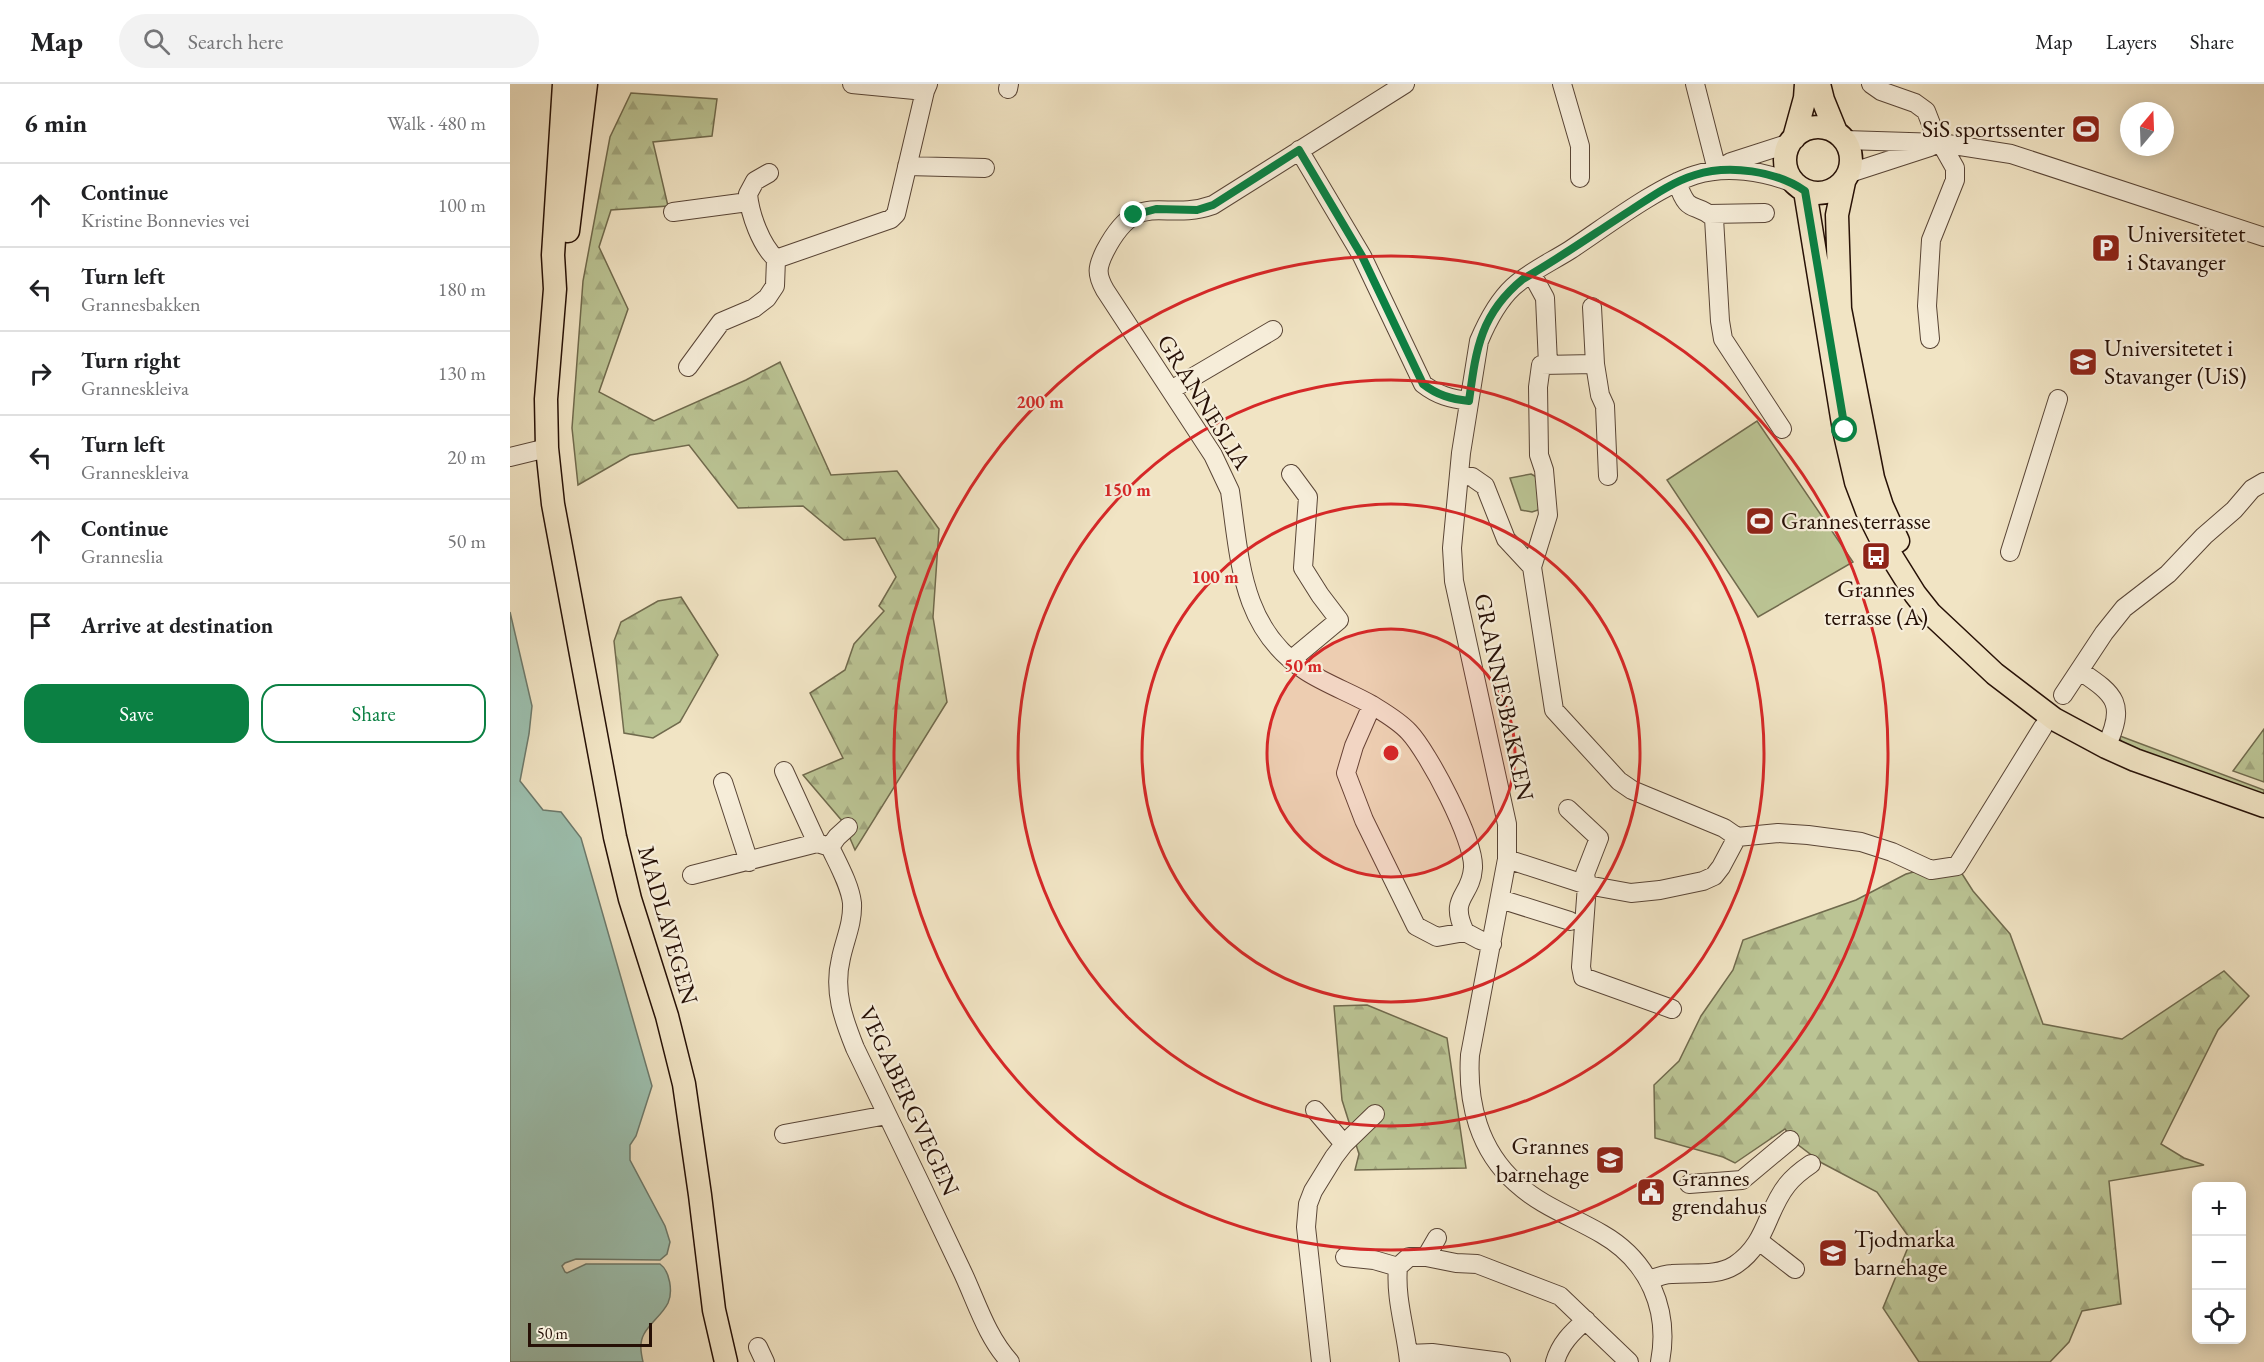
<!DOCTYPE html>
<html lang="en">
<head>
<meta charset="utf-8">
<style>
  :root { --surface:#fff; --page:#f2f2f2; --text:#202124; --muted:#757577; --line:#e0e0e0; --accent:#0b8043 }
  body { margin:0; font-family:"EB Garamond",serif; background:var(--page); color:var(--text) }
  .controls { position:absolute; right:18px; bottom:18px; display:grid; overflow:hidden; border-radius:12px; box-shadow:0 3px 15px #0003 }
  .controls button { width:54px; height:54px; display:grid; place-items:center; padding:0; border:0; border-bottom:2px solid var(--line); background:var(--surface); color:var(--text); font:30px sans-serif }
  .compass { position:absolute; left:1610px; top:18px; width:54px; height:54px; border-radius:50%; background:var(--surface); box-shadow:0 3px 15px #0003; rotate:19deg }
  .scale { position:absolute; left:18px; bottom:15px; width:124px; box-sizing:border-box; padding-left:6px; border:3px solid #261006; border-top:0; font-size:16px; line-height:21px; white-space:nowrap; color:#261006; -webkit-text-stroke:4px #f6edd9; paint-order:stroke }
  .stop { position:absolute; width:18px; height:18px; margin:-14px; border:4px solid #0b8043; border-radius:50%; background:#fff }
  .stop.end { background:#0b8043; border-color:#fff; box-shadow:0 2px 6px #0008 }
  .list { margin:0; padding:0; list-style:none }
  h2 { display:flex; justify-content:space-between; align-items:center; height:78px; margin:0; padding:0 24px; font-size:26px }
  h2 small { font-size:20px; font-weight:400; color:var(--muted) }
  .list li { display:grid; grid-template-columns:39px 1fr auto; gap:18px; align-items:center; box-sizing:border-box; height:84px; padding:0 24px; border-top:2px solid var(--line) }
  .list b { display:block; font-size:22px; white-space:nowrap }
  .list p { margin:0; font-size:20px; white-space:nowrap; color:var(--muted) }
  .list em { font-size:20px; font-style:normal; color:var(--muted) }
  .actions { display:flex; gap:12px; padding:18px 24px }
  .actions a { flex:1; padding:14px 0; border:2px solid var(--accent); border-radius:18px; text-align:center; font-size:21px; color:var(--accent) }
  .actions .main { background:var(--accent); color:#fff }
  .icon { flex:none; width:33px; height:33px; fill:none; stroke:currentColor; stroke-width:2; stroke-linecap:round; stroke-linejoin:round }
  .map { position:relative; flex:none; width:1754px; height:1278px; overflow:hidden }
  header { display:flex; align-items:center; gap:36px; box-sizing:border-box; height:84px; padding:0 30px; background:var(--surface); border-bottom:2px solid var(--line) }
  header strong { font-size:28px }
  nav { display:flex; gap:33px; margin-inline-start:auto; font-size:21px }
  .search { width:420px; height:54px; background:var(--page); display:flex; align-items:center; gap:15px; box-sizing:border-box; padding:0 21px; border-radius:33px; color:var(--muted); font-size:22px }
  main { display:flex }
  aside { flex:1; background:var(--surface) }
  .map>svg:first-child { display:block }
</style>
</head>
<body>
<header>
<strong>Map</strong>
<div class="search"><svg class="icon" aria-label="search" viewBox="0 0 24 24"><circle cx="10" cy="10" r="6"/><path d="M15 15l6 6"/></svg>Search here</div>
<nav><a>Map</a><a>Layers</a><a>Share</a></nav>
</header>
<main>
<aside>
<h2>6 min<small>Walk · 480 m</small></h2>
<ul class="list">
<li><svg class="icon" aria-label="ahead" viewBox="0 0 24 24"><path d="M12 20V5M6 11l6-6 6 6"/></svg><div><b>Continue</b><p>Kristine Bonnevies vei</p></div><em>100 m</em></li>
<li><svg class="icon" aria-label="left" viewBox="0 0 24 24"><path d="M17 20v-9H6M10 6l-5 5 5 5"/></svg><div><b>Turn left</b><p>Grannesbakken</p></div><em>180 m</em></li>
<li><svg class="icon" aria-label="right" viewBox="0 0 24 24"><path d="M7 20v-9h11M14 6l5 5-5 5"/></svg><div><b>Turn right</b><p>Granneskleiva</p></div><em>130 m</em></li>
<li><svg class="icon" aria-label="left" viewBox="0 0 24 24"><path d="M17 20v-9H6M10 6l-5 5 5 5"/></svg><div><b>Turn left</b><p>Granneskleiva</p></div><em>20 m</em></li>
<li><svg class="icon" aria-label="ahead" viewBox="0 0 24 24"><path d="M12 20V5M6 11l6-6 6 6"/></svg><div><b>Continue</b><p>Granneslia</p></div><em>50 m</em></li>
<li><svg class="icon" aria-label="arrive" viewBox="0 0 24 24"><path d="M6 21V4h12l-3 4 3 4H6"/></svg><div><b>Arrive at destination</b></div></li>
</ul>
<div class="actions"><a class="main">Save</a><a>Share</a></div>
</aside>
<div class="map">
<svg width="1754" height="1278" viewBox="0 0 1754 1278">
  <defs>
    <pattern id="forest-firs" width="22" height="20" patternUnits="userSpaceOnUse" patternTransform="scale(1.5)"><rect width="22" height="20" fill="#bbc494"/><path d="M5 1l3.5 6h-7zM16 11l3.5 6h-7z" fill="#a1a77e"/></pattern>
  </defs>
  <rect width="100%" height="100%" fill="#f1e4c4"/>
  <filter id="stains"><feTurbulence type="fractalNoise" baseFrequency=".00333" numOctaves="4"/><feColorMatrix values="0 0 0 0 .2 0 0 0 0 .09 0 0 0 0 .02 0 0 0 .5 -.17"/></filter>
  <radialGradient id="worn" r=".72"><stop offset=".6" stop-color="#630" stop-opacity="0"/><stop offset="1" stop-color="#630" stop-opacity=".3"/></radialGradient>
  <path fill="#bbc494" stroke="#706a4d" stroke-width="1.5" d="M 1247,337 L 1343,478 L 1248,533 L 1157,396 Z
    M 1021,390 L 1032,396 L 1034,424 L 1022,428 L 1011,426 L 1000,394 Z
    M 1610,652 L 1754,706 L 1754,713 L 1611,659 Z"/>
  <path fill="url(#forest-firs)" stroke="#706a4d" stroke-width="1.5" d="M 121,9 L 207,15 L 202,52 L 143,58 L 158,122 L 101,126 L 89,163 L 118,225 L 89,308 L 144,337 L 236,296 L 270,278 L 321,391 L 387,387 L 429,445 L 423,533 L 437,618 L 345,766 L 333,738 L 293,691 L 333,674 L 300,609 L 335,586 L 344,560 L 374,527 L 369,522 L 386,493 L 365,454 L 334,456 L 293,422 L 228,424 L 179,361 L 120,371 L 68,401 L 62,344 L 73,197 L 100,53 Z
    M 171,513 L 208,571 L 170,638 L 143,654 L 114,649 L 104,557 L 111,538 L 148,517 Z
    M 1754,645 L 1754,698 L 1723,687 Z
    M 1449,785 L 1463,807 L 1500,850 L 1533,940 L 1612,955 L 1714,887 L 1739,912 L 1708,946 L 1651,1060 L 1674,1074 L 1694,1081 L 1599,1097 L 1611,1220 L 1572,1227 L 1559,1258 L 1540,1278 L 1409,1278 L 1373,1224 L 1401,1156 L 1367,1108 L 1312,1079 L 1287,1060 L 1275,1045 L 1225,1079 L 1213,1073 L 1145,1054 L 1144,1001 L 1169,977 L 1191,932 L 1223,886 L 1233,856 L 1346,816 L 1396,790 L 1411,786 Z
    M 857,921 L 937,954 L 956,1084 L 845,1086 L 849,1070 L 832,1016 L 824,922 Z"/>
  <path fill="#9cbfae" stroke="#6d796b" stroke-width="1.5" d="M 0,528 L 22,622 L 19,650 L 10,697 L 33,726 L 51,728 L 71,754 L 142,1002 L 126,1052 L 120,1061 L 120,1076 L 155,1142 L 160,1158 L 157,1170 L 150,1176 L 66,1175 L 55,1179 L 52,1182 L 55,1188 L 57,1189 L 76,1180 L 150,1180 C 160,1187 163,1208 158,1219 C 152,1231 140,1239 134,1250 C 129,1259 131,1269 133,1278 L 0,1278 Z"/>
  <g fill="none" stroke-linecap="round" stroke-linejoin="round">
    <g stroke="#594536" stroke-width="20">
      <path id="minor" d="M 342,0 L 415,7 L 418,0
        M 895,0 L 703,121 C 652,139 629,102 595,167 C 587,183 586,190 595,206 L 703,371 L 720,407 C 730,476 731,545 796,587 C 816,600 841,609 862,621 L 844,662 L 836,689 L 854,736 L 906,842 L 927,853 L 955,848 L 970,856 L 982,860
        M 1052,0 L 1070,62 L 1070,94
        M 1185,0 L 1207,86
        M 1361,0 L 1371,7 L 1405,19 L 1416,27 L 1423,45 L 1445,84 L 1445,96 L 1421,156 L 1417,222 L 1420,255
        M 498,5 L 499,0
        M 1335,56 L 1431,59 L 1501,70 L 1754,153
        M 789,66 L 852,172 L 913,300 C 927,311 941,315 959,317
        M 397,82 L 475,84
        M 1209,85 L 1221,78 L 1280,59
        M 1340,89 L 1420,63
        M 1167,98 C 1179,133 1183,116 1204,134 L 1210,237 L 1213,255 L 1272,345
        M 163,128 L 238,118
        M 1199,130 L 1255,129
        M 266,175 L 381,135 L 386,130 L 415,7
        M 1022,190 L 1035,214 L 1038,280
        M 1082,223 L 1085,280
        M 178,283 L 211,238 L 244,224 L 257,214 L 265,202 L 266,175 C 251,161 240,131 238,110 L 245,97 L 259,89
        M 661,306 L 763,246
        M 0,373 L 37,364
        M 949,390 L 962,393 L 975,402 L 996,455 L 1022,483
        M 1098,392 L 1095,322 L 1090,311 L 1085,280 L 1031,281 L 1028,303 L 1029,371 L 1034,386 L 1038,431 L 1022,483 L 1044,626 L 1109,697 L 1122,706 L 1214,744 L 1227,753 L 1268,749 L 1298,751 L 1351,758 L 1382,768 L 1421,786 L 1447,782 L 1533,643
        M 1500,468 L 1548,315
        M 781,576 L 829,536 L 810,511 L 793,484 L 798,413 L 781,390
        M 1570,587 C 1606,611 1616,620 1596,663
        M 1553,611 L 1594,549 L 1614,524 L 1658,490 L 1694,452 L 1724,426 L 1742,405 L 1754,398
        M 862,621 C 875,629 889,637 899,648 C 918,668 965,757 963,784 C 961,814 938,812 955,848
        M 274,687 L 307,759
        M 213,698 L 239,778
        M 1058,725 L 1089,754 L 1075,790 L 1077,801 L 1071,883 L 1073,893 L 1162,925
        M 320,763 L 327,753 L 338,743
        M 997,775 L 1077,801 L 1121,809 L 1150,806 L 1193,797 L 1204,792 L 1211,783 L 1227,753
        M 182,791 L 307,759 L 320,763 C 328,780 340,801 342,819 C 343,839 335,855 331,874 C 323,907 333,934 345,964 C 381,1038 416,1111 451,1185 C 466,1216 476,1252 500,1278
        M 990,815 L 1060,837
        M 805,1026 L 834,1060
        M 274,1050 L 377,1031
        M 1179,1100 L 1232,1096 L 1280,1056
        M 1249,1157 L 1285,1185
        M 835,1173 L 864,1176 L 888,1183 L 899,1173 L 916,1173 L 927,1154
        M 916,1173 L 946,1179 L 967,1180 L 1050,1212 L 1119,1278
        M 888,1183 C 885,1215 896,1246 899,1278
        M 1140,1196 C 1147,1193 1155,1190 1162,1190 C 1183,1188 1206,1193 1225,1181 C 1257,1160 1256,1127 1277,1101 C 1284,1092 1292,1086 1301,1080
        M 248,1263 L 255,1278
        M 898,1270 L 922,1269 L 991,1278
        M 811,1278 L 796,1143 L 798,1120 L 803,1107 L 824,1073 L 834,1060 L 865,1030
        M 1045,1278 C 1050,1260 1062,1248 1076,1236
        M 1150,1278 C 1160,1226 1139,1177 1092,1150 C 1063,1133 1031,1122 1006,1099 C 969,1066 957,1019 960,971 L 997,775 L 997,740 L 944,497 L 942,464 L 951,369 L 969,257 C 977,238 988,217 1003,203 C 1019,188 1041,178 1060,166 C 1095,143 1147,103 1185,91 C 1216,81 1254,87 1283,99"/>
    </g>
    <g stroke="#261006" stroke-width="25">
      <path id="major" d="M 54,0 L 43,171 L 45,205 L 36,315 L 37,364 L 43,420 L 105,753 L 120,815 L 157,932 L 174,1000 L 190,1111 L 204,1226 L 216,1278
        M 1309,0 L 1313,16 L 1326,48
        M1275 76a33 33 0 1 1 66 0a33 33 0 1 1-66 0Z
        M 1284,54 L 1295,14 L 1296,0
        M 1334,98 L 1327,131 L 1330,225 L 1363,394 L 1372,422 L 1388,457
        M 1295,107 L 1334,346 L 1346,398 L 1357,427 L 1372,457 L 1405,510 L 1420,529 L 1485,590 L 1544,635 L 1596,663 L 1625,676 L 1754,722
        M 58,147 L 76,0"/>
    </g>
    <use href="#minor" stroke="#f6edd9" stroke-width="18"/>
    <use href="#major" stroke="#f1e4c4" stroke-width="22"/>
  </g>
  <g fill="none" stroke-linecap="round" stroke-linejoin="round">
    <path stroke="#0b8043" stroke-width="8" d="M 624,131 L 646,125 L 687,126 L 703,121 L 789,66 L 852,172 L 913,300 C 927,311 941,315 959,317 C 966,266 970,230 1013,195 C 1050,174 1085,149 1121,126 C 1141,113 1162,98 1185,91 C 1219,80 1266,87 1295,107 L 1335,346"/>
  </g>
  <circle cx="881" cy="669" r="124" fill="#d62828" fill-opacity=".12"/>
  <g fill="none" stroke="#d62828" stroke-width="3">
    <circle cx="881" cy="669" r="124"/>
    <circle cx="881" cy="669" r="249"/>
    <circle cx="881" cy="669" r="373"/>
    <circle cx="881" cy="669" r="497"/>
  </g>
  <defs>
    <g id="stadium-square" transform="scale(1.5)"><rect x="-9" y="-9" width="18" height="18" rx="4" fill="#8f2418" stroke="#f6edd9"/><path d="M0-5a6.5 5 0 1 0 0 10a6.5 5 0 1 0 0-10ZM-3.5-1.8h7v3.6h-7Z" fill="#fff"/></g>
    <g id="parking-square" transform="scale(1.5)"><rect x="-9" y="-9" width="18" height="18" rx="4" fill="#8f2418" stroke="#f6edd9"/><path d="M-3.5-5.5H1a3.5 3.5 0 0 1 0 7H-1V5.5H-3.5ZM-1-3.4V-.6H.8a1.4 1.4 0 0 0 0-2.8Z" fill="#fff"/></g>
    <g id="university-square" transform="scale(1.5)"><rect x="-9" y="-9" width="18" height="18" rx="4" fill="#8f2418" stroke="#f6edd9"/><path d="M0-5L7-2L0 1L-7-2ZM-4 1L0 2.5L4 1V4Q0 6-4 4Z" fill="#fff"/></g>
    <g id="bus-square" transform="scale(1.5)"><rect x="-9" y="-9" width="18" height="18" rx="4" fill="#8f2418" stroke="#f6edd9"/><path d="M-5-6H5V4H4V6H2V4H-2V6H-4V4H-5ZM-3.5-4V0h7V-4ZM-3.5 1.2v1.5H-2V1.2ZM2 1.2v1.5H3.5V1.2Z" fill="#fff"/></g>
    <g id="school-square" transform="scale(1.5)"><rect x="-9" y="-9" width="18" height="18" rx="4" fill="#8f2418" stroke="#f6edd9"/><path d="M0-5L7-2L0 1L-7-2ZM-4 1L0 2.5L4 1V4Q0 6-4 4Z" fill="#fff"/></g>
    <g id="civic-square" transform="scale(1.5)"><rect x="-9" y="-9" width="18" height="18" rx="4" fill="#8f2418" stroke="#f6edd9"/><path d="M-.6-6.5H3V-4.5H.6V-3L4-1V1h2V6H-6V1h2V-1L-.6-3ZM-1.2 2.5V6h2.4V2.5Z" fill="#fff"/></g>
  </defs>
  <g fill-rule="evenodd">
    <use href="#stadium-square" x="1576" y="45"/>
    <use href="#parking-square" x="1596" y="164"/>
    <use href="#university-square" x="1573" y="278"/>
    <use href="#stadium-square" x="1250" y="437"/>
    <use href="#bus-square" x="1366" y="472"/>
    <use href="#school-square" x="1100" y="1076"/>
    <use href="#civic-square" x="1141" y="1108"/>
    <use href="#school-square" x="1323" y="1169"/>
  </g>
  <g text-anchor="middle" stroke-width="4.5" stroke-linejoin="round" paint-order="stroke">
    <g font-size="24" fill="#261006" stroke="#f6edd9" text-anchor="start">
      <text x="1555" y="53" text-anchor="end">SiS sportssenter</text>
      <text x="1617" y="158">Universitetet<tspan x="1617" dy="28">i Stavanger</tspan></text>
      <text x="1594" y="272">Universitetet i<tspan x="1594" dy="28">Stavanger (UiS)</tspan></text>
      <text x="1271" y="445">Grannes terrasse</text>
      <text x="1366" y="513" text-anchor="middle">Grannes<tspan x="1366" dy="28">terrasse (A)</tspan></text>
      <text x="1079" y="1070" text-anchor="end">Grannes<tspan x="1079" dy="28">barnehage</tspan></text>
      <text x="1162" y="1102">Grannes<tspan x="1162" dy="28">grendahus</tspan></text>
      <text x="1344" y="1163">Tjodmarka<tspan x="1344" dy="28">barnehage</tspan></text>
    </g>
    <g font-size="24" fill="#261006" stroke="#f6edd9">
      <text transform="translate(694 318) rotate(58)" y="8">GRANNESLIA</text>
      <text transform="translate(994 613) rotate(78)" y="8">GRANNESBAKKEN</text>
      <text transform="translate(158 841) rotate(74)" y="8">MADLAVEGEN</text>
      <text transform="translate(399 1017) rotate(65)" y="8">VEGABERGVEGEN</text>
    </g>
  </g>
  <circle cx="881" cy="669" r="9" fill="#d62828" stroke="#f6edd9" stroke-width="3"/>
  <g font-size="18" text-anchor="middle" font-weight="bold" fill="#d62828" stroke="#f6edd9" stroke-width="4.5" stroke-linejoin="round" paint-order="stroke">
    <text x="530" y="324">200 m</text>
    <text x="617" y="412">150 m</text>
    <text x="705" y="499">100 m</text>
    <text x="793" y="588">50 m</text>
  </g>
  <rect width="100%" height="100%" filter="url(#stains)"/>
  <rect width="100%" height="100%" fill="url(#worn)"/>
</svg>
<div class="controls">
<button>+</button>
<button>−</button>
<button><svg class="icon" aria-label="locate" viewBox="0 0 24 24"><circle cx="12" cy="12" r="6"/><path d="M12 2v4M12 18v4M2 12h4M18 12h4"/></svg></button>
</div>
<svg class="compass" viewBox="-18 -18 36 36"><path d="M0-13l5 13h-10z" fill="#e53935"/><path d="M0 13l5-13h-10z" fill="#757577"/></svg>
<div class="scale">50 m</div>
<div class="stop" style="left:1335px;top:346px"></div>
<div class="stop end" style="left:624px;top:131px"></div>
</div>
</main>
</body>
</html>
